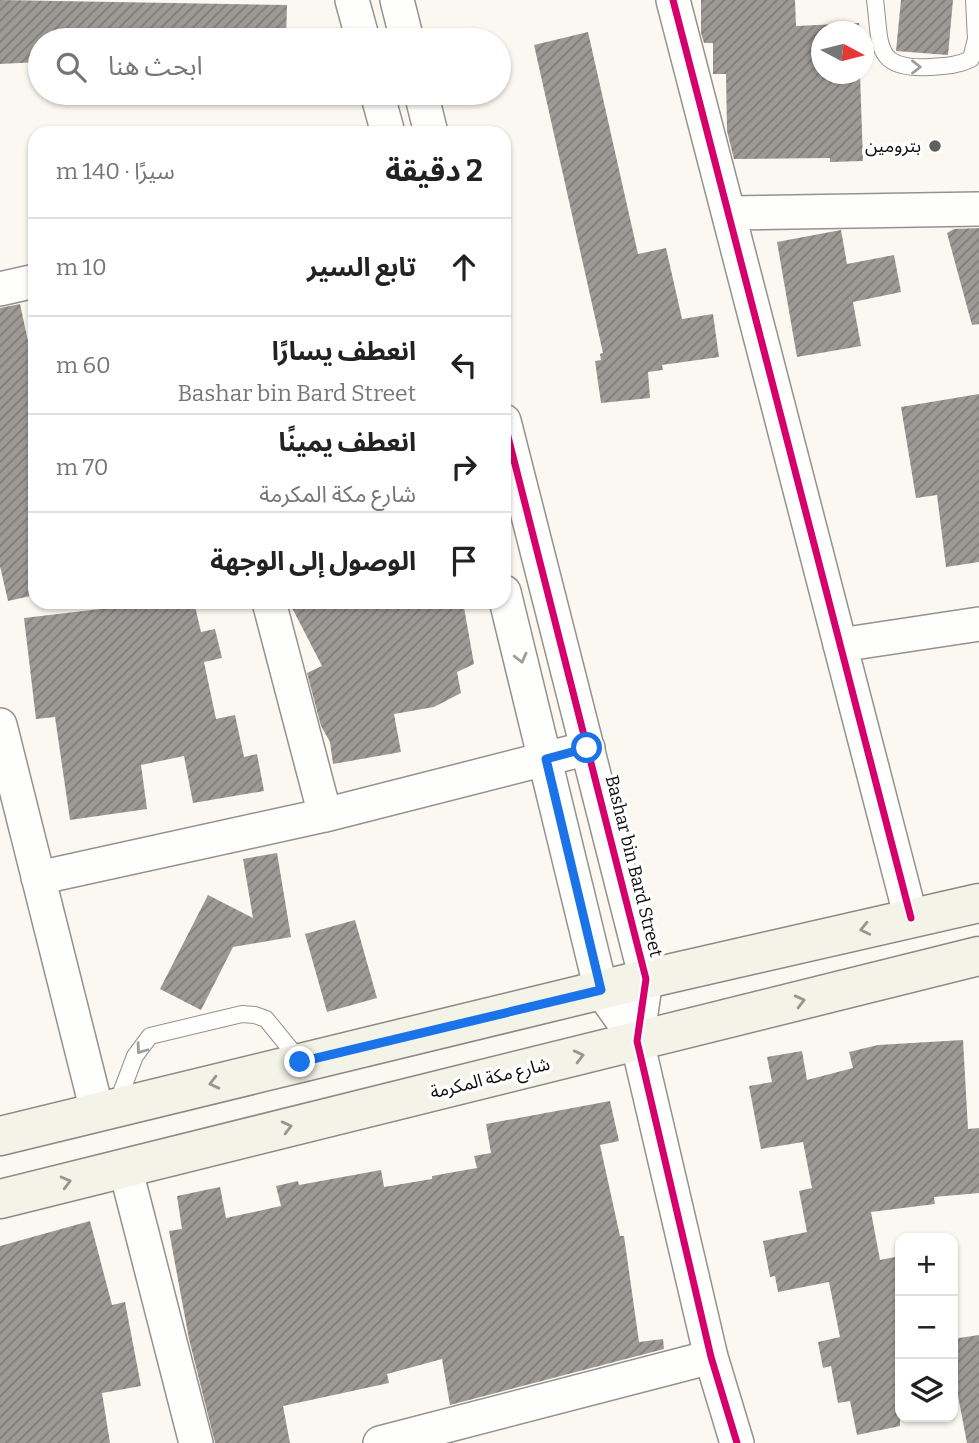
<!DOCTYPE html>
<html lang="ar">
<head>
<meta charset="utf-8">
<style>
  :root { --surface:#fff; --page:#f2f2f2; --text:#222; --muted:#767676; --line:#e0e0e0 }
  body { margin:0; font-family:Bitter,"Noto Sans Arabic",serif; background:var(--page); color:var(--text); direction:rtl }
  .controls { position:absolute; right:21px; bottom:21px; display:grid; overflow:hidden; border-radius:14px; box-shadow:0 2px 5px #0004 }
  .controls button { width:63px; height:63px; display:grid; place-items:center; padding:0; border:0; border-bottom:2px solid var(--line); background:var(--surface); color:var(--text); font:35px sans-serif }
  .compass { position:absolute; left:811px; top:21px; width:63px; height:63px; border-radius:50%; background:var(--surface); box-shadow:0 2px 5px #0004; rotate:97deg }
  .stop { position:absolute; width:21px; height:21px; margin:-16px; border:5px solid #1a73e8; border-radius:50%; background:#fff }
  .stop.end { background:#1a73e8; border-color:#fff; box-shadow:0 2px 7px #0008 }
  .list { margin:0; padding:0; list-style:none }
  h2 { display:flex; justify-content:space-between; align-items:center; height:91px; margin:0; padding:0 28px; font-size:30px }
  h2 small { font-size:23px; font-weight:400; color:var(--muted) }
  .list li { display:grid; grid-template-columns:46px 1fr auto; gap:21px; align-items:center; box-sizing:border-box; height:98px; padding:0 28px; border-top:2px solid var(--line) }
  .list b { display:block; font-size:26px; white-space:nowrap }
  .list p { margin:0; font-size:23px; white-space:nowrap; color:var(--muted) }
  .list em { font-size:23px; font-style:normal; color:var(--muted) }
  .icon { flex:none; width:38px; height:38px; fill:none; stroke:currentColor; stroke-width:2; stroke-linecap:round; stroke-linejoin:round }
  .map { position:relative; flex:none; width:979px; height:1443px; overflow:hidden; direction:ltr }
  .search { position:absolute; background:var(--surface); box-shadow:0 2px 5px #0004; left:28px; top:28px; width:483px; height:77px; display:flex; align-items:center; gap:18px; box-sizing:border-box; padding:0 24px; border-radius:38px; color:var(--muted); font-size:26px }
  .panel { position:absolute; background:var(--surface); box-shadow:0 2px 5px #0004; left:28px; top:126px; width:483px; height:483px; border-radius:21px; direction:rtl }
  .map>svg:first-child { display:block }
</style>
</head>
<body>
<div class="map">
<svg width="979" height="1443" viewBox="0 0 979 1443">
  <defs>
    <pattern id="building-hatch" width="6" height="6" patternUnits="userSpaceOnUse" patternTransform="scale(1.75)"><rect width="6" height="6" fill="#9d9a96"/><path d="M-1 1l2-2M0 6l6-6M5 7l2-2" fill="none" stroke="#7e7c79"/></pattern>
  </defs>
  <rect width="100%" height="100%" fill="#faf8f0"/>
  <path fill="url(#building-hatch)" d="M 0,0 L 287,5 L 286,40 L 40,40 L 40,62 L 0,64 Z
    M 701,0 L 795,0 L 796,26 L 859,23 L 859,32 L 822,32 L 822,74 L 860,74 L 863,161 L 830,162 L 830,158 L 734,159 L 727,131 L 726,74 L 713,74 L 713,43 L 704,43 L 701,33 Z
    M 901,0 L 953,0 L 948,55 L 896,51 Z
    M 588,32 L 638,254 L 666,248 L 682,319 L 713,314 L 719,357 L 662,365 L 663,370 L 648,372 L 650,398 L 601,403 L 595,361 L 601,360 L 600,354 L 603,353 L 534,45 Z
    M 979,228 L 979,324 L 972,325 L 947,233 L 954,229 Z
    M 841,230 L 847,264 L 894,255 L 901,292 L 853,302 L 861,346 L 797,357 L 777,242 Z
    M 20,304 L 35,373 L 35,595 L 8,601 L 0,566 L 0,308 Z
    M 979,394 L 979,562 L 946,567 L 937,495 L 916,498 L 901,407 Z
    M 117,602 L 194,602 L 201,632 L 215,629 L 222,658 L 204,662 L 216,719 L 235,715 L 244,757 L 257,754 L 264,791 L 193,803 L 184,756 L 141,765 L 147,809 L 70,820 L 55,717 L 36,719 L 24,618 L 118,607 Z
    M 289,602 L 463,602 L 474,664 L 457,672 L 461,693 L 434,707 L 394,714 L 401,752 L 333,764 L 330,742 L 321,726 L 307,673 L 322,666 Z
    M 277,853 L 291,937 L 233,947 L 201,1010 L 160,989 L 208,895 L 253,918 L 243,859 Z
    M 355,920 L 377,998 L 327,1012 L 305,934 Z
    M 963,1040 L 968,1129 L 979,1128 L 979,1193 L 934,1197 L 935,1204 L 871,1212 L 880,1260 L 900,1256 L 900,1426 L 857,1435 L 850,1401 L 838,1403 L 831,1366 L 823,1368 L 818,1342 L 840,1337 L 829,1282 L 778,1292 L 775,1276 L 770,1277 L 763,1241 L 807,1232 L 799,1191 L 812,1188 L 803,1142 L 761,1149 L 749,1086 L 772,1082 L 767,1057 L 802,1051 L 807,1080 L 853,1068 L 849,1052 L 878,1045 Z
    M 610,1101 L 619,1141 L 600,1145 L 620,1236 L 624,1236 L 639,1342 L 663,1339 L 664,1349 L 450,1405 L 442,1359 L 387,1374 L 389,1383 L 283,1406 L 290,1443 L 215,1443 L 189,1339 L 169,1231 L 182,1229 L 177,1196 L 220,1187 L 226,1218 L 281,1206 L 276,1186 L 298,1181 L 299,1185 L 381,1170 L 384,1187 L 432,1179 L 432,1176 L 477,1168 L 474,1156 L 491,1153 L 486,1124 Z
    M 90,1221 L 112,1305 L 125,1302 L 141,1386 L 102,1393 L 110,1443 L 0,1443 L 0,1246 Z
    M 979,1335 L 979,1443 L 967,1443 L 953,1370 L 953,1339 Z"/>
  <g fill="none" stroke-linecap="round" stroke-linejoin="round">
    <g stroke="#93928f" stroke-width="18">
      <path id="service" d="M 875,0 C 881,44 873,70 929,67 C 944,66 957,66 971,59 L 976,39 L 974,0
        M 116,1106 L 135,1056 L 150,1036 L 242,1014 L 255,1015 L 266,1019 L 301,1062"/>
    </g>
    <g stroke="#93928f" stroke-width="36">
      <path id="minor" d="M 352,0 L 363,40
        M 397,0 L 407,40
        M 673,0 L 911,918
        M 377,93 L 388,133
        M 421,93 L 431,133
        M 729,213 L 979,209
        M 0,289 L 35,281
        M 504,421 L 646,979 L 637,1041 L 711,1357 L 737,1443
        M 504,592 L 601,990 L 637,1041
        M 269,602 L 325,815
        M 840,645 L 979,624
        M 0,725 L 97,1111
        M 38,878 L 325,815 L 588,748
        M 125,1167 L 196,1443
        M 380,1443 L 711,1357"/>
    </g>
    <g stroke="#8a8985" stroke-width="41">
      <path id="secondary" d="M 0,1136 L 646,979 L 979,903
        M 0,1199 L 979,956"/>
    </g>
    <use href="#service" stroke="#fefefd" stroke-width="16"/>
    <use href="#minor" stroke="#fefefd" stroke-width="33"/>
    <use href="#secondary" stroke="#f4f3e8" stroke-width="38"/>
    <g stroke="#fff" stroke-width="11">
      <path id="cycleway" d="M 673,0 L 911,918
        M 504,421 L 646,979 L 637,1041 L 711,1357 L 737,1443"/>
    </g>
    <use href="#cycleway" stroke="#d6006c" stroke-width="7"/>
  </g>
  <defs><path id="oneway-chevron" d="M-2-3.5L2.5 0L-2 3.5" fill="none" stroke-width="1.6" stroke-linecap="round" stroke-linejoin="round" transform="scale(1.75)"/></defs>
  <g stroke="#9d9d9d">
    <use href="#oneway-chevron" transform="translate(916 67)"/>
    <use href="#oneway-chevron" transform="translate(521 658) rotate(76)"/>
    <use href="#oneway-chevron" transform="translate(141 1049) rotate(126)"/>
  </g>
  <g stroke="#979790">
    <use href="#oneway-chevron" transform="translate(865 929) rotate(167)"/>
    <use href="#oneway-chevron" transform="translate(800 1001) rotate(-14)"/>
    <use href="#oneway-chevron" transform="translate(579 1056) rotate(-14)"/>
    <use href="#oneway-chevron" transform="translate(214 1083) rotate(166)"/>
    <use href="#oneway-chevron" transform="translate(287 1127) rotate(-14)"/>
    <use href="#oneway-chevron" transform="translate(66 1182) rotate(-15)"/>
  </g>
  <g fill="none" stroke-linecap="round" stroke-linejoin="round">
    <path stroke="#1a73e8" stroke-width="9" d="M 300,1062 L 601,990 L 546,759 L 587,748"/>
  </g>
  <circle fill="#5f5f5c" stroke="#fff" stroke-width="2.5" cx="935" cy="146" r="7"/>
  <g text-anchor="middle" stroke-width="7" stroke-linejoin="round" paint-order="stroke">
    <g font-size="18" fill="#0c0c0c" stroke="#fff" text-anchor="end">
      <text x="921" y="152">بترومين</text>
    </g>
    <g font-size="18" fill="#0c0c0c" stroke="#fff">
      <text transform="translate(634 866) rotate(76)" y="6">Bashar bin Bard Street</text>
      <text transform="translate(490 1078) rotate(-14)" y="6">شارع مكة المكرمة</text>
    </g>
  </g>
</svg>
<div class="controls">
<button>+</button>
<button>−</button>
<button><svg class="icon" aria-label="layers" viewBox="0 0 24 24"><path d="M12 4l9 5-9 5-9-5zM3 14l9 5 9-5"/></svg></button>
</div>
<svg class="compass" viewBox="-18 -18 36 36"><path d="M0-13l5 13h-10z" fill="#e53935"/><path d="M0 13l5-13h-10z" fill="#767676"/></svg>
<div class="stop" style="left:587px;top:748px"></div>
<div class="stop end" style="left:300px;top:1062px"></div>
<div class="search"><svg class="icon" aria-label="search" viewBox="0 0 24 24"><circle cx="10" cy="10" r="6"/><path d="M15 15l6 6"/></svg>ابحث هنا</div>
<section class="panel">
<h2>2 دقيقة<small>سيرًا · 140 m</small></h2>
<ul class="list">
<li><svg class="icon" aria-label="ahead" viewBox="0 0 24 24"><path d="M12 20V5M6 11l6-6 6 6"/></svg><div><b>تابع السير</b></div><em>10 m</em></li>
<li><svg class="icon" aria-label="left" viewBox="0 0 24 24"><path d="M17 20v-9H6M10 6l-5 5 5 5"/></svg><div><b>انعطف يسارًا</b><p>Bashar bin Bard Street</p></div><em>60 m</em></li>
<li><svg class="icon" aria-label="right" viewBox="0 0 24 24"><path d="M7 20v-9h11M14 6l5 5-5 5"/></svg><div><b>انعطف يمينًا</b><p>شارع مكة المكرمة</p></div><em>70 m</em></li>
<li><svg class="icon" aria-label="arrive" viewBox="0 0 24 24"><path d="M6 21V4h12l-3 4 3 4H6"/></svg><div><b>الوصول إلى الوجهة</b></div></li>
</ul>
</section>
</div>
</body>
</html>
